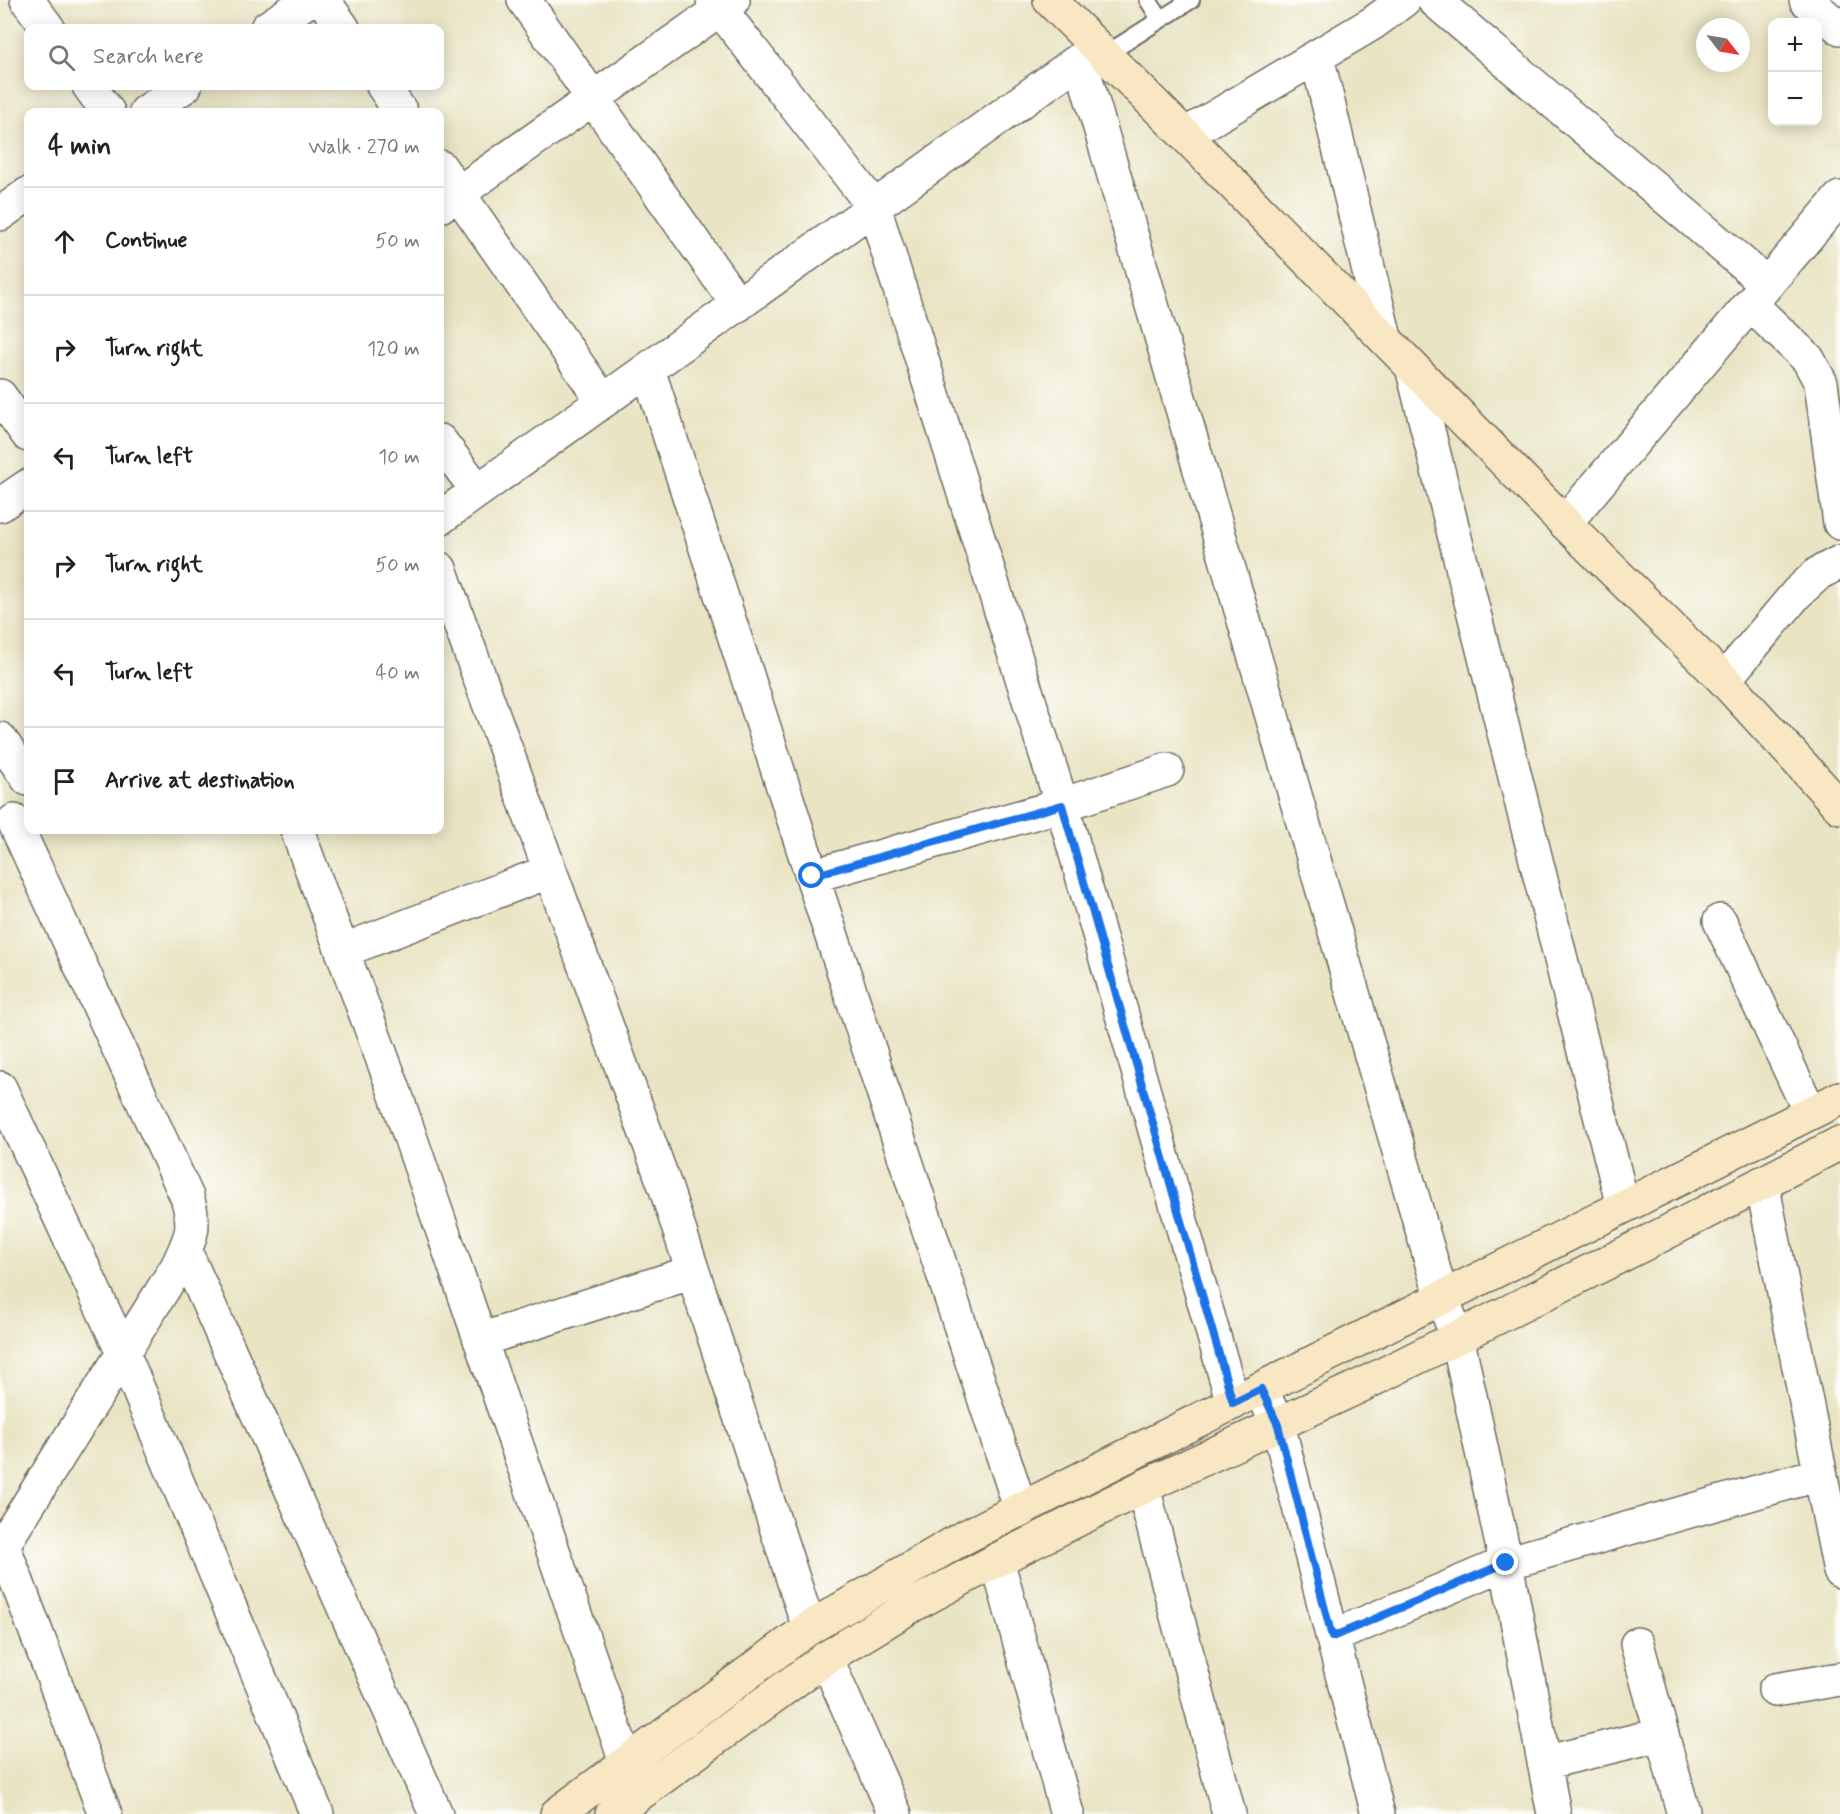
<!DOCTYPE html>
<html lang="en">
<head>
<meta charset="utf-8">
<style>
  :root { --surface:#fff; --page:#f2f2f2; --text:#222; --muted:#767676; --line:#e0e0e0 }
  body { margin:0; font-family:Mynerve,sans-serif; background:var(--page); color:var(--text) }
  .controls { position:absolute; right:18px; top:18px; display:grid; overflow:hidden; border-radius:12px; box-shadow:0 3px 15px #0003 }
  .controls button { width:54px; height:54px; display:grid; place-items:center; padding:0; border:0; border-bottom:2px solid var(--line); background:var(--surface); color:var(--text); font:30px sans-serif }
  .compass { position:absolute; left:1696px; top:18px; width:54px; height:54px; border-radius:50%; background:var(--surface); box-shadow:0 3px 15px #0003; rotate:121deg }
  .stop { position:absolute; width:18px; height:18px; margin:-14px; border:4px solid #1a73e8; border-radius:50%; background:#fff }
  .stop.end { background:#1a73e8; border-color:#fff; box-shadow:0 2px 6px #0008 }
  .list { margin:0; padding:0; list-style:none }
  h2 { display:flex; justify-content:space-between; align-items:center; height:78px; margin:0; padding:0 24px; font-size:26px }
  h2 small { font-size:20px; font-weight:400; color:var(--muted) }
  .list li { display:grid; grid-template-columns:39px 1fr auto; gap:18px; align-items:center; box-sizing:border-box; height:108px; padding:0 24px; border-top:2px solid var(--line) }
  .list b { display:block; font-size:22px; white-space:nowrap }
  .list em { font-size:20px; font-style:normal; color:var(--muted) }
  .icon { flex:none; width:33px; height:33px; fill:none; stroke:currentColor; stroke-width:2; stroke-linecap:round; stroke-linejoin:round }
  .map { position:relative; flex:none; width:1840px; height:1814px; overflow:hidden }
  .search { position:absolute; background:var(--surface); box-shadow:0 3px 15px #0003; left:24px; top:24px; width:420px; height:66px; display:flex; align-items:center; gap:15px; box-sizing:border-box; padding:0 21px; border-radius:12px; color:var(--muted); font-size:22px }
  .panel { position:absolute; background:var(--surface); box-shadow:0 3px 15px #0003; left:24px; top:108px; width:420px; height:726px; border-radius:12px }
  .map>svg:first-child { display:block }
</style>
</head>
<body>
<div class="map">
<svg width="1840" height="1814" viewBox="0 0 1840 1814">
  <rect width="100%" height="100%" fill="#fdfcf7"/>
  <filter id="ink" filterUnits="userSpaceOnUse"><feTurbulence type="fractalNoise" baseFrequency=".0167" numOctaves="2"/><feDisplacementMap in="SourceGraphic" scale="12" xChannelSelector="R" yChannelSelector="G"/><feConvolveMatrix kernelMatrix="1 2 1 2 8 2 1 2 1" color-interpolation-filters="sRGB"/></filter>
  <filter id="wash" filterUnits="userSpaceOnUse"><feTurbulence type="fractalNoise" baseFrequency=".008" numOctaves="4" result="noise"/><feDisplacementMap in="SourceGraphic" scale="24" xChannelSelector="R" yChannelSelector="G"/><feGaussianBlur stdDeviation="1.35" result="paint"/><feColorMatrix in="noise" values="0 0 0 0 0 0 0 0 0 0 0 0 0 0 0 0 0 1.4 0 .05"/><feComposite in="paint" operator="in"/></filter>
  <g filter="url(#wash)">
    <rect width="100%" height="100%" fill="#e9e4c4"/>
  </g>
  <g filter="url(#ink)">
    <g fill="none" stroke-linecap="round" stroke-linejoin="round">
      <g stroke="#6e6c61" stroke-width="20">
        <path id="lane" d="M 1148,0 L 1160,19
          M 1105,55 L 1191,0"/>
      </g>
      <g stroke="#6e6c61" stroke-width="36">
        <path id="street" d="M 27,0 L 48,28
          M 323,0 L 343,28
          M 524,0 L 738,305
          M 713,0 L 874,207 L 1062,805 L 1233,1403
          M 1434,0 L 1767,284
          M 1806,0 L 1840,28
          M 267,28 L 309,0
          M 1317,57 L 1385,338
          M 1080,59 L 1442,1298 L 1457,1336 L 1506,1563 L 1554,1814
          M 89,86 L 108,112
          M 383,86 L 401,112
          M 146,112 L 185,86
          M 1185,135 L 1373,23 L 1404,0
          M 440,167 L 603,401
          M 440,206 L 733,0
          M 0,214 L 28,194
          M 1750,304 L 1808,359 L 1821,383 L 1840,523
          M 1412,367 L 1623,1206
          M 648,369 L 812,876 L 1021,1510
          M 0,396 L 28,435
          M 440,441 L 478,491
          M 0,505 L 28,486
          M 440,518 L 1096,48
          M 1565,523 L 1840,198
          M 440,569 L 665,1186 L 809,1628
          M 1724,680 L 1797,593 L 1819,573 L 1840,562
          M 0,739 L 28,779
          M 297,830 L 393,1087 L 626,1762
          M 812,876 L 1062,805 L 1167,770
          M 1720,921 L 1810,1112
          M 342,951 L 550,871
          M 0,1088 L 123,1353 L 317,1814
          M 1762,1183 L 1840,1571
          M 185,1251 L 436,1814
          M 480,1340 L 693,1272
          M 1261,1389 L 1278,1425 L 1378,1814
          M 1143,1487 L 1229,1814
          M 0,1537 L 105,1814
          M 3,1545 L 177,1267 C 191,1237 197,1229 187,1197 L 14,821
          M 997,1560 L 1067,1814
          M 1332,1637 L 1506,1563 L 1820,1474
          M 1637,1644 L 1683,1811
          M 826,1658 L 895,1814
          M 1775,1690 L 1840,1679
          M 1544,1763 L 1662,1734"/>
      </g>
      <g stroke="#6e6c61" stroke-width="36">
        <path id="secondary" d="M 1050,0 L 1185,135 L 1565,523 L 1724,680 L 1840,807
          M 557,1814 L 809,1628 L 961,1539 L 1840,1098
          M 612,1814 L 826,1658 L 913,1605 L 997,1560 L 1143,1487 L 1360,1386 L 1644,1244 L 1840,1143"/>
      </g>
      <use href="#lane" stroke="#fff" stroke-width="16"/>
      <use href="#street" stroke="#fff" stroke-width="33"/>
      <use href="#secondary" stroke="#f9e7c3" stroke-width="33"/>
    </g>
  </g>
  <g fill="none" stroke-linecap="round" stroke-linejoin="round" filter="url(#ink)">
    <path stroke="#1a73e8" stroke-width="8" d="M 812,876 L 1062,805 L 1233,1403 L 1261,1389 L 1278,1425 L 1332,1637 L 1506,1563"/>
  </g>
</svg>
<div class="controls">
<button>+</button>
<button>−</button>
</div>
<svg class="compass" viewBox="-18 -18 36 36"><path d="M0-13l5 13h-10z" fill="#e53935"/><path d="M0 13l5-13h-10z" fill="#767676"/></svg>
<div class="stop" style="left:812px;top:876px"></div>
<div class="stop end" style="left:1506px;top:1563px"></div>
<div class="search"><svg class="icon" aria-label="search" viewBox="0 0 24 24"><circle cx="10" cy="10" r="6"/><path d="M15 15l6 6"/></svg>Search here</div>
<section class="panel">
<h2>4 min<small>Walk · 270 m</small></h2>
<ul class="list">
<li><svg class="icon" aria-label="ahead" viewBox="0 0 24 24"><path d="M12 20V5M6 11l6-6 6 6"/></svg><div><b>Continue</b></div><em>50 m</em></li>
<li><svg class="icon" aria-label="right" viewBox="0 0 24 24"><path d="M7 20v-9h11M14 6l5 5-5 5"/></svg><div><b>Turn right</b></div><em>120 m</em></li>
<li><svg class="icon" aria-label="left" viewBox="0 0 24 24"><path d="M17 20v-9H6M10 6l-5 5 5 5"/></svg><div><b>Turn left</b></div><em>10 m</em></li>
<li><svg class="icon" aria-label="right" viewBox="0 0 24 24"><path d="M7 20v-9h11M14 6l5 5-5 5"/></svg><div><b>Turn right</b></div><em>50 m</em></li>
<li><svg class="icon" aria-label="left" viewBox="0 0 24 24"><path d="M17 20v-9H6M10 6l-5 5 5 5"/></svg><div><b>Turn left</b></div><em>40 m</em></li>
<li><svg class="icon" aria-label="arrive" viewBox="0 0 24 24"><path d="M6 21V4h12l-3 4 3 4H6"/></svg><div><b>Arrive at destination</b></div></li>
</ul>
</section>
</div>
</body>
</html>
